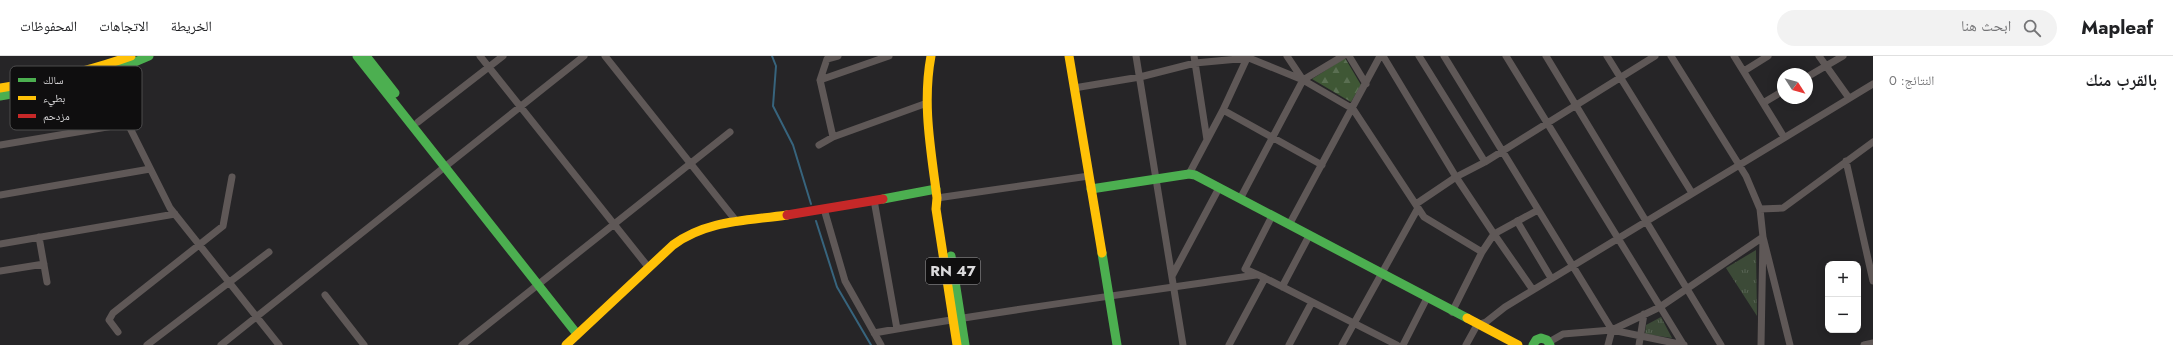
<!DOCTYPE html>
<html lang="ar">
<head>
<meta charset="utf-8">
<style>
  :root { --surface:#fff; --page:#f2f2f2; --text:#202124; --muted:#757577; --line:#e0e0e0 }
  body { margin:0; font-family:Jost,"Noto Naskh Arabic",sans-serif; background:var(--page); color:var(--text); direction:rtl }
  .controls { position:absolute; right:12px; bottom:12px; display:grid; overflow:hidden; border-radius:8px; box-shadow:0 2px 10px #0003 }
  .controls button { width:36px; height:36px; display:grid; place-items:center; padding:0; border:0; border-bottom:1px solid var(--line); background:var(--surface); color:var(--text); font:20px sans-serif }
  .compass { position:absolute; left:1777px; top:12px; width:36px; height:36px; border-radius:50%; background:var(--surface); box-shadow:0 2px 10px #0003; rotate:126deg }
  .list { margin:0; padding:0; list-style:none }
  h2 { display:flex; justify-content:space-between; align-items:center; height:52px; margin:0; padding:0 16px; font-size:17px }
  h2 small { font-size:13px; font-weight:400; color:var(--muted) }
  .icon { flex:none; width:22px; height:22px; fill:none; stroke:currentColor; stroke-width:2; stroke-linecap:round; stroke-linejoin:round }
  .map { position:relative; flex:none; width:1873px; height:289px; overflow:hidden; direction:ltr }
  header { display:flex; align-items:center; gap:24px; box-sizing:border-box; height:56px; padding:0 20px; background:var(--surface); border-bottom:1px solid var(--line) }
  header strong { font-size:19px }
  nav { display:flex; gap:22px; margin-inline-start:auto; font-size:14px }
  .search { width:280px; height:36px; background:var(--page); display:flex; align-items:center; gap:10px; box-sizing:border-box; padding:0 14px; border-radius:22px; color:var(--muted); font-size:15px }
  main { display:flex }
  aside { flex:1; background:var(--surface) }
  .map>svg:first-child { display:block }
</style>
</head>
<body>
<header>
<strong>Mapleaf</strong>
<div class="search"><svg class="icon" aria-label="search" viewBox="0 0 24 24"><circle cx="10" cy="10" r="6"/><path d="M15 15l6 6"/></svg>ابحث هنا</div>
<nav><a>الخريطة</a><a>الاتجاهات</a><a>المحفوظات</a></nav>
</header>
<main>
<aside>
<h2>بالقرب منك<small>النتائج: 0</small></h2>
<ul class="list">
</ul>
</aside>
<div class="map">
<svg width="1873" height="289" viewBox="0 0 1873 289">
  <defs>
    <pattern id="grass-tufts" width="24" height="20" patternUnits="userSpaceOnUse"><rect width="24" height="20" fill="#3c4a37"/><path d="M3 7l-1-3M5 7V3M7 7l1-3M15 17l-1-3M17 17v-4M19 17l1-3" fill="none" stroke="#586454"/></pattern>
    <pattern id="forest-firs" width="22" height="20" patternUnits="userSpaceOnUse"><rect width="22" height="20" fill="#3f5735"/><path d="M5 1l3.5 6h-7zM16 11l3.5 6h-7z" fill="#5a6f52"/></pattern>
  </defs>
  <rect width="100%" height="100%" fill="#262527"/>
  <path fill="url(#grass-tufts)" d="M 1756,194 L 1757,260 L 1726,212 Z
    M 1661,261 L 1672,282 L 1645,278 L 1646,269 Z"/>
  <path fill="url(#forest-firs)" d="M 1345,2 L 1361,29 L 1351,46 L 1312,23 Z"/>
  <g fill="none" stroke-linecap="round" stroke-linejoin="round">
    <path stroke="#37647d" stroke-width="2" d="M 772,0 L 776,10 L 773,50 L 793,89 L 811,148
      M 816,165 L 837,231 L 871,289"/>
    <path stroke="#5f5857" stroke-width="7" d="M 480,0 L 649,212
      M 605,0 L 737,166
      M 1136,0 L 1183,289
      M 1194,0 L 1207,84
      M 1287,0 L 1303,24
      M 1349,0 L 1366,28
      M 1383,0 L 1456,121 L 1494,178 L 1482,196 L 1452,256
      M 1419,0 L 1485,106
      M 1444,0 L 1612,274 L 1563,278 L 1549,286
      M 1506,0 L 1683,288
      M 1546,0 L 1721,289
      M 1607,0 L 1692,137
      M 1671,0 L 1746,120 L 1760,153 L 1763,181 L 1761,289
      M 1734,0 L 1784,81
      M 1819,0 L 1849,42
      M 1744,15 L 1768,0
      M 1807,21 L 1843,0
      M 820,24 L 827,3 L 838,0
      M 1074,32 L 1140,21 L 1195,7 L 1249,2 L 1303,24 L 1353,53 L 1424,161 L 1482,196
      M 1763,47 L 1783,35
      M 1223,54 L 1248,0
      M 418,66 L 503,0
      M 833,81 L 820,24 L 889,0
      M 0,89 L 119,69 L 129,70 L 170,152 L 279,289
      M 819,89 L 833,81 L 927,47
      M 1846,105 L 1873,225
      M 1189,118 L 1223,54 L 1322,109
      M 0,139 L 150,113
      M 937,142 L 1089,120
      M 1240,143 L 1303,24 L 1343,0
      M 874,144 L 897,273
      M 1416,148 L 1456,121 L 1485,106 L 1655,0
      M 824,153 L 845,225 L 881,289
      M 1760,153 L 1783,152 L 1873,86
      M 1517,165 L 1551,222
      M 1289,169 L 1380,0
      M 39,181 L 47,226
      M 0,188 L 175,158
      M 0,215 L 44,208
      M 1172,220 L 1219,132
      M 1265,222 L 1397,289
      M 1282,231 L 1309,180
      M 1533,234 L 1494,178 L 1538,154
      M 325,239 L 364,289
      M 1612,274 L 1660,251 L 1763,181 L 1790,289
      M 1612,274 L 1684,289
      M 118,276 L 109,264 L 113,257 L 223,170 L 232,121
      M 874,277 C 1001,254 1129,238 1256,219
      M 147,289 L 269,196
      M 221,289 L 584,0
      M 462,289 L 730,76
      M 1229,289 L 1265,222 L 1245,213 L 1272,160
      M 1289,289 L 1312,246
      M 1342,289 L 1418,152
      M 1403,289 L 1427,242
      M 1466,289 L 1477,269 L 1486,266 L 1505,251 L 1873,28
      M 1608,289 L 1612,274
      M 1639,289 L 1644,258
      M 1864,289 L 1873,287"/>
    <path stroke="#4caf50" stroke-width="9" d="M 357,0 L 577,278
      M 366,0 L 395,37
      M 0,40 C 52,32 101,22 149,0
      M 1091,133 L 1189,118 L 1195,119 L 1467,262
      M 883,143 L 936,133
      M 1102,197 L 1117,289
      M 951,200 L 965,289
      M 1533,289 L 1536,284 L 1541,282 L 1547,284 L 1550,289"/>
    <path stroke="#ffc107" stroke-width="9" d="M 931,0 C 922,48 931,94 937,142 L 936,153 L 957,289
      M 1069,0 L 1102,197
      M 0,32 C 46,25 87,16 131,0
      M 1467,262 L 1518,289
      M 566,289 L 673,189 C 707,164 746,165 787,159"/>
    <path stroke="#c62828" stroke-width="9" d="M 787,159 L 883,143"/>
  </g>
  <g text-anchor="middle" stroke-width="3" stroke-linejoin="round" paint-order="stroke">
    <rect fill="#0f0e0f" stroke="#9e9e9f" stroke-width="1" x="926" y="202" width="54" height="26" rx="3"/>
    <g font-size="15" font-weight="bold" fill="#dcdbdd">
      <text x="953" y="220">RN 47</text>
    </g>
  </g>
  <rect x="10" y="10" width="132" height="64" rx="6" fill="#0f0e0f" stroke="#4c4c4d" stroke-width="1"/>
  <rect x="18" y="22" width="18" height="4" fill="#4caf50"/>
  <rect x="18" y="40" width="18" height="4" fill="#ffc107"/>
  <rect x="18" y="58" width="18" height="4" fill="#c62828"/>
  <g font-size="11" fill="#dcdbdd">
    <text x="43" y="28">سالك</text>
    <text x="43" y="46">بطيء</text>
    <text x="43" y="64">مزدحم</text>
  </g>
</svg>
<div class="controls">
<button>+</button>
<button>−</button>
</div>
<svg class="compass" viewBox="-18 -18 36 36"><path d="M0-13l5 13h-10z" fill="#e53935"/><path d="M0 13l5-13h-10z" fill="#757577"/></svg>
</div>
</main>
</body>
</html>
